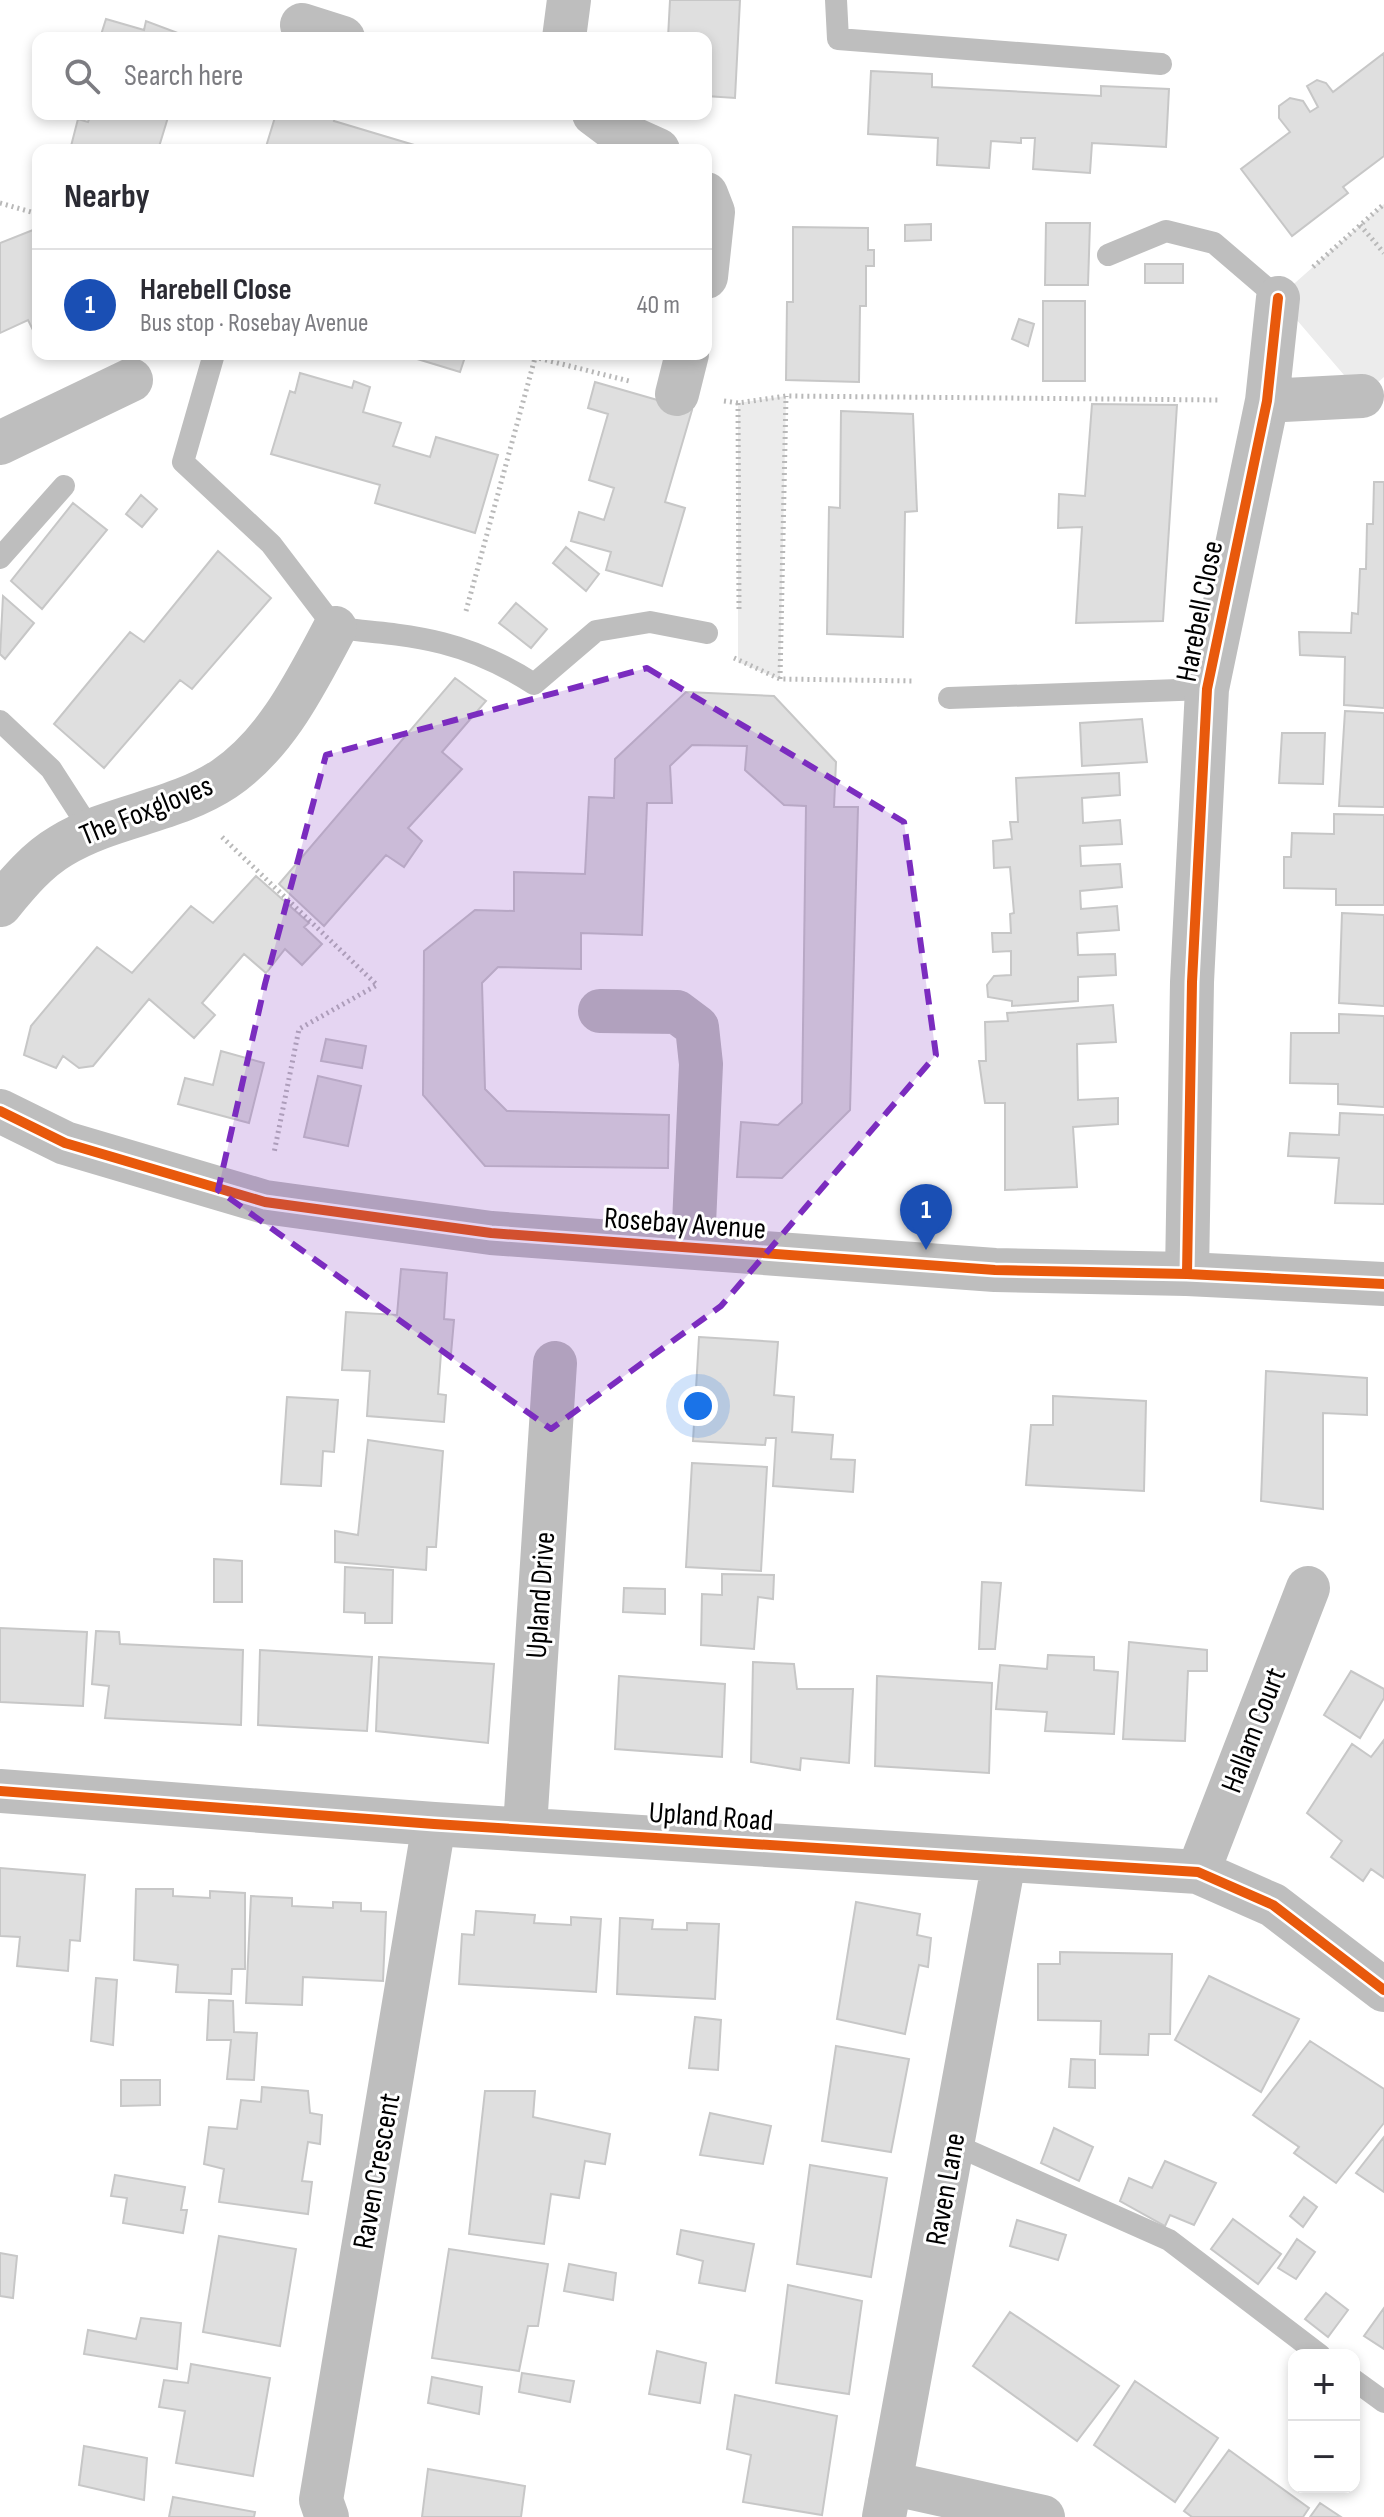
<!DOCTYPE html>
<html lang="en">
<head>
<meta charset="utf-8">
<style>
  :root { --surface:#fff; --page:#f2f2f3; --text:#2b2b33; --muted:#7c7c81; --line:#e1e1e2; --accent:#d93025 }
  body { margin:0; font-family:"Sofia Sans Condensed",sans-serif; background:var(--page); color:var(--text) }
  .controls { position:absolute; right:24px; bottom:24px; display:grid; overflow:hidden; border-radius:16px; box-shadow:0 4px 12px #0003 }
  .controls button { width:72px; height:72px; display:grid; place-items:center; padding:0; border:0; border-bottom:2px solid var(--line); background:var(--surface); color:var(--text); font:40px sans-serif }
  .you { position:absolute; left:698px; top:1406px; width:28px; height:28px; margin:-20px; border:6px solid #fff; border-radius:50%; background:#1a73e8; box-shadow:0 0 0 12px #1a73e833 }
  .badge { display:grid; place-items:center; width:52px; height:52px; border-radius:50%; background:var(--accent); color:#fff; font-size:26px; font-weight:700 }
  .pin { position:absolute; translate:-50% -66px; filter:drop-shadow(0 2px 4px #0008) }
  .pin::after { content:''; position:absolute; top:42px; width:28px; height:24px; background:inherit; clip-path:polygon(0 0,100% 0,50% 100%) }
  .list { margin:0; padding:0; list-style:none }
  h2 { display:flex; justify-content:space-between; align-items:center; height:104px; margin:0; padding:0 32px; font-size:34px }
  h2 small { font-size:26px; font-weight:400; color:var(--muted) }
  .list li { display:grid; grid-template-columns:52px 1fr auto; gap:24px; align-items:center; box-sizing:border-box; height:112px; padding:0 32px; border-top:2px solid var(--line) }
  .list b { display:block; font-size:30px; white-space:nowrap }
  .list p { margin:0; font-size:26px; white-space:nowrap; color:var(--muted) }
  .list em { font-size:26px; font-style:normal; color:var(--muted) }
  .icon { flex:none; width:44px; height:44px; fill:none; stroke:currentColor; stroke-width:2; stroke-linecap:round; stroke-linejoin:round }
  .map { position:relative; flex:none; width:1384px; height:2517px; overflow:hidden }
  .search { position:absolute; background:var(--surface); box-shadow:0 4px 12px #0003; left:32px; top:32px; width:680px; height:88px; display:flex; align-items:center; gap:20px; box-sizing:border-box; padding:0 28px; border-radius:16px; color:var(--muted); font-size:30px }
  .panel { position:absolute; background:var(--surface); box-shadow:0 4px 12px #0003; left:32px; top:144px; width:680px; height:216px; border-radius:16px }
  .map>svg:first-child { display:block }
</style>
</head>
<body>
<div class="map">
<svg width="1384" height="2517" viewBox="0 0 1384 2517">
  <rect width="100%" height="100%" fill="#fff"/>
  <path fill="#ececec" d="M 1384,204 L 1384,377 L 1362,396 L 1278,298 Z
    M 786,396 L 780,679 L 738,662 L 738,403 Z"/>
  <path fill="#dfdfdf" stroke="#c7c7c7" stroke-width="2" d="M 670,0 L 740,0 L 735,98 L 706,96 L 706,38 L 668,38 Z
    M 106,19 L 144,30 L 146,21 L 191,38 L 100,38 Z
    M 1384,53 L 1384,156 L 1343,187 L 1348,193 L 1292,236 L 1241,169 L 1290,132 L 1279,118 L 1279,106 L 1290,98 L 1303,101 L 1310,112 L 1318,107 L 1307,86 L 1317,80 L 1326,83 L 1333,92 Z
    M 871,71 L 932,74 L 932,87 L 1101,96 L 1101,86 L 1169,89 L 1166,147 L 1092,143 L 1090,173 L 1033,169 L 1035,138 L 1021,138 L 1021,143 L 991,141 L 989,168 L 937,165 L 938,138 L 868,134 Z
    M 91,114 L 169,114 L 158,150 L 70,150 L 78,119 L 88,122 Z
    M 276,114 L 336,114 L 334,121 L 431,150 L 265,150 Z
    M 1046,223 L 1090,223 L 1088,285 L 1045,285 Z
    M 931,224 L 931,240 L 905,241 L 905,225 Z
    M 793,227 L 868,228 L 868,250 L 874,250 L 874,266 L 866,266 L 866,306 L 860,306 L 859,382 L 786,380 L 787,302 L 793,302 Z
    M 38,228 L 38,327 L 33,330 L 28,320 L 0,333 L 0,243 Z
    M 1145,264 L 1183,264 L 1183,283 L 1145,283 Z
    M 1043,301 L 1085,301 L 1085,381 L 1043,381 Z
    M 1019,319 L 1034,324 L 1028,346 L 1012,339 Z
    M 415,354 L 455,354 L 465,357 L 460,372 L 414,358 Z
    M 300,373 L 352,388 L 354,381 L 370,387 L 363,412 L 401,423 L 393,446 L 430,457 L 436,437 L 498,455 L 475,533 L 375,503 L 380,485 L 271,454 L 290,391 L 295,393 Z
    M 595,382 L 692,410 L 665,502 L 685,508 L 662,586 L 606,570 L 611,552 L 571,541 L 579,512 L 604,520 L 614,488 L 589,480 L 608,414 L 588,408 Z
    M 1092,404 L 1177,405 L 1163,621 L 1076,623 L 1082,527 L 1058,528 L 1059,494 L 1085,496 Z
    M 841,411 L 913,414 L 917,511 L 905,512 L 903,637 L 827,634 L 829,507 L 840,508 Z
    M 1374,482 L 1384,482 L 1384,708 L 1344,705 L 1345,657 L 1300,655 L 1299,632 L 1351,633 L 1352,613 L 1358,614 L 1360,569 L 1366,569 L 1367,524 L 1373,524 Z
    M 141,495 L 157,509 L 142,527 L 126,514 Z
    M 73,503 L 107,530 L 42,609 L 11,581 Z
    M 566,547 L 599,574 L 586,591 L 553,563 Z
    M 218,551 L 271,598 L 192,689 L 180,680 L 104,768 L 54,724 L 130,632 L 144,642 Z
    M 3,596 L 34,623 L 5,659 L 0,654 Z
    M 516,603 L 547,629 L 531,648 L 499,623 Z
    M 455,678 L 486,701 L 442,752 L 462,769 L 408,828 L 422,841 L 404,867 L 386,855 L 324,926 L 279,884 Z
    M 686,692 L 774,696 L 836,762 L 834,807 L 858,807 L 850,1110 L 782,1178 L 737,1177 L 741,1122 L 778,1125 L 802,1103 L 806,806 L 784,805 L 745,770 L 747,746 L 692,745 L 670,766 L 672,803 L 647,803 L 642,935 L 581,933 L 581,969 L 498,967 L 482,983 L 485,1089 L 507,1111 L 669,1115 L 668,1168 L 485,1166 L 423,1095 L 424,951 L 475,910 L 514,911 L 514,872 L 585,874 L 589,797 L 614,798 L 615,759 Z
    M 1345,711 L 1384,713 L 1384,807 L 1339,806 Z
    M 1142,719 L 1147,762 L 1082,766 L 1080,723 Z
    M 1282,733 L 1325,733 L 1323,784 L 1279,783 Z
    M 1119,773 L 1120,795 L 1082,798 L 1083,823 L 1120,820 L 1122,844 L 1080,846 L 1081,866 L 1120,864 L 1122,887 L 1080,891 L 1081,909 L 1117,906 L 1119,930 L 1077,933 L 1078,955 L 1115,954 L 1116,975 L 1078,977 L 1078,1001 L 1012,1006 L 1012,1001 L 988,997 L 987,985 L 994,976 L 1011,975 L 1011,951 L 993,952 L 992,933 L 1011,933 L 1010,914 L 1014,913 L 1010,867 L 994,868 L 993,841 L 1012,839 L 1010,822 L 1018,822 L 1016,778 Z
    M 1334,814 L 1384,815 L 1384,905 L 1336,905 L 1336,889 L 1284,888 L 1284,857 L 1291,857 L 1292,833 L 1334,834 Z
    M 256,876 L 309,923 L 304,927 L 322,944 L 302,965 L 285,949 L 266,973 L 244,954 L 202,1003 L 215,1015 L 194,1038 L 149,999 L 93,1066 L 79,1068 L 63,1056 L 56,1068 L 24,1055 L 31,1026 L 97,947 L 132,973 L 191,906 L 213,923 Z
    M 1342,913 L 1384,915 L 1384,1006 L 1339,1003 Z
    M 1113,1005 L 1116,1042 L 1077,1044 L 1078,1100 L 1118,1098 L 1118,1124 L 1073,1127 L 1077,1187 L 1005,1190 L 1005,1103 L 985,1103 L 979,1061 L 986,1061 L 985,1022 L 1008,1021 L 1007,1013 Z
    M 1339,1014 L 1384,1016 L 1384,1107 L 1338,1104 L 1338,1084 L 1290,1083 L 1291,1033 L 1339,1033 Z
    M 326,1039 L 366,1046 L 362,1068 L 321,1061 Z
    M 221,1051 L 264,1063 L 249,1123 L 178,1104 L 185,1078 L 213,1085 Z
    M 318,1076 L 361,1086 L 348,1146 L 304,1137 Z
    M 1340,1113 L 1384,1115 L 1384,1204 L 1335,1203 L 1339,1158 L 1288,1156 L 1290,1133 L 1339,1135 Z
    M 401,1269 L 447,1273 L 444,1319 L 454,1320 L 451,1354 L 441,1353 L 438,1394 L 446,1395 L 444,1422 L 367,1416 L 370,1371 L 342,1370 L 346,1312 L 397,1315 Z
    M 699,1337 L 778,1342 L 774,1395 L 794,1397 L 792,1432 L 833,1435 L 831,1459 L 855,1460 L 853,1492 L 773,1486 L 776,1438 L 766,1438 L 765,1445 L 693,1441 Z
    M 1266,1371 L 1367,1378 L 1367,1415 L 1323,1413 L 1323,1509 L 1261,1501 Z
    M 1053,1396 L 1146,1401 L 1144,1491 L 1026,1485 L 1031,1425 L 1053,1425 Z
    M 287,1397 L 338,1400 L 334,1452 L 323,1451 L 321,1486 L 281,1484 Z
    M 368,1440 L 443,1451 L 436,1547 L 427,1547 L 426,1570 L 335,1562 L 335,1531 L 358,1535 Z
    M 692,1463 L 767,1467 L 761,1571 L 686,1567 Z
    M 214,1559 L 242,1561 L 242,1602 L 214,1602 Z
    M 345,1567 L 393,1570 L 392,1623 L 365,1623 L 365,1613 L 344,1612 Z
    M 722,1574 L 774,1575 L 773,1599 L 758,1597 L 754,1649 L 701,1645 L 702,1594 L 722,1595 Z
    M 982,1582 L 1001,1583 L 995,1649 L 979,1649 Z
    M 624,1588 L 665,1589 L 665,1614 L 623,1612 Z
    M 0,1628 L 87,1632 L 83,1706 L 0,1702 Z
    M 96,1631 L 119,1632 L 120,1644 L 243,1650 L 241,1725 L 105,1718 L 109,1686 L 92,1684 Z
    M 1129,1642 L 1207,1650 L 1207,1671 L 1188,1671 L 1185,1741 L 1123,1739 Z
    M 260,1650 L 372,1657 L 367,1731 L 258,1725 Z
    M 1048,1655 L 1094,1657 L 1094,1670 L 1118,1672 L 1114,1734 L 1045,1731 L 1047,1712 L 996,1709 L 1000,1665 L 1047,1669 Z
    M 379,1657 L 494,1664 L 488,1743 L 376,1731 Z
    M 753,1662 L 794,1664 L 797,1689 L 853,1689 L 849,1763 L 801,1758 L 800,1770 L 751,1762 Z
    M 1351,1671 L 1384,1689 L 1384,1698 L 1360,1738 L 1324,1715 Z
    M 619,1676 L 725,1684 L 722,1757 L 615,1749 Z
    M 877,1676 L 992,1683 L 989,1773 L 875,1766 Z
    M 1384,1740 L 1384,1878 L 1371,1869 L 1363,1881 L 1331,1857 L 1342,1841 L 1307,1813 L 1352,1744 L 1371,1757 Z
    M 0,1868 L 85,1875 L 80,1941 L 70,1940 L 68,1971 L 17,1966 L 20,1937 L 0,1936 Z
    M 136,1889 L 173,1889 L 173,1896 L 210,1898 L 210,1891 L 245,1893 L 245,1969 L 232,1969 L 231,1994 L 176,1992 L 178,1965 L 134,1960 Z
    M 251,1896 L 292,1898 L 292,1906 L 333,1908 L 333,1902 L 361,1903 L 361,1911 L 386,1912 L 383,1981 L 303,1977 L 302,2005 L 246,2003 Z
    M 856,1902 L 920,1914 L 917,1935 L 931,1938 L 928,1967 L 919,1965 L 905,2034 L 837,2019 Z
    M 476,1911 L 535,1915 L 534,1923 L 571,1925 L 571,1917 L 601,1919 L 596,1992 L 459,1984 L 462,1934 L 474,1935 Z
    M 620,1918 L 653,1920 L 652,1929 L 687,1930 L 687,1923 L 719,1924 L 715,1999 L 617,1994 Z
    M 1060,1952 L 1172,1954 L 1170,2034 L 1149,2034 L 1148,2055 L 1100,2054 L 1101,2021 L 1038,2020 L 1038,1964 L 1060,1964 Z
    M 1209,1976 L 1299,2019 L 1261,2092 L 1175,2040 Z
    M 96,1978 L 117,1980 L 113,2045 L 91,2041 Z
    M 209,2000 L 233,2001 L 234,2032 L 257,2033 L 254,2080 L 227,2079 L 231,2040 L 207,2040 Z
    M 695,2017 L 721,2020 L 718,2070 L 689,2068 Z
    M 1310,2041 L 1384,2089 L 1384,2123 L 1336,2183 L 1294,2153 L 1299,2147 L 1253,2115 Z
    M 836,2046 L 909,2059 L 891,2152 L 822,2141 Z
    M 1071,2059 L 1095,2060 L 1095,2088 L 1069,2087 Z
    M 121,2080 L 160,2080 L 160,2105 L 121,2106 Z
    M 262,2087 L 308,2091 L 310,2113 L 322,2115 L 320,2144 L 308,2142 L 302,2181 L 312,2182 L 308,2214 L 219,2202 L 224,2169 L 204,2164 L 209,2127 L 237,2129 L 241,2100 L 261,2102 Z
    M 485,2091 L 535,2091 L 533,2117 L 610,2134 L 605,2164 L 585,2161 L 579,2198 L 551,2194 L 544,2244 L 469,2234 Z
    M 710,2113 L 771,2126 L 763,2164 L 700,2155 Z
    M 1054,2128 L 1093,2147 L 1079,2181 L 1041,2163 Z
    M 1384,2137 L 1384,2192 L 1356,2173 Z
    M 1165,2161 L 1216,2183 L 1194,2225 L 1170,2215 L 1165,2226 L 1120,2201 L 1129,2178 L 1152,2188 Z
    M 810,2165 L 887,2178 L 871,2277 L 797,2264 Z
    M 115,2175 L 185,2187 L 181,2210 L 187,2210 L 183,2233 L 123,2223 L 127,2198 L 111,2196 Z
    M 1304,2197 L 1317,2207 L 1303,2227 L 1290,2216 Z
    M 1233,2219 L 1281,2254 L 1258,2284 L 1211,2249 Z
    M 1017,2220 L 1066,2235 L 1058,2260 L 1010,2246 Z
    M 681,2230 L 754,2244 L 745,2291 L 699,2283 L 703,2261 L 677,2254 Z
    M 219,2236 L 296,2249 L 280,2346 L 203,2332 Z
    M 1297,2239 L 1315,2252 L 1296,2279 L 1278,2268 Z
    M 449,2249 L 548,2264 L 538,2326 L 528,2326 L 519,2371 L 432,2358 Z
    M 0,2253 L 17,2256 L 13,2298 L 0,2296 Z
    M 569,2264 L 616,2273 L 613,2300 L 564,2291 Z
    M 788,2285 L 862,2301 L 849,2394 L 776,2383 Z
    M 1326,2293 L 1348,2310 L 1328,2337 L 1305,2319 Z
    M 1384,2308 L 1384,2349 L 1364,2336 Z
    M 1010,2312 L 1119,2386 L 1077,2441 L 973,2366 Z
    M 141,2318 L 181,2323 L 177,2369 L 84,2354 L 88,2330 L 136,2339 Z
    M 657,2351 L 706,2363 L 700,2403 L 649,2394 Z
    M 191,2364 L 270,2378 L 253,2476 L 176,2463 L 185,2411 L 159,2407 L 164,2380 L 188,2383 Z
    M 522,2373 L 574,2381 L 570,2402 L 519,2392 Z
    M 432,2377 L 482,2387 L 479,2414 L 428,2403 Z
    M 1135,2381 L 1218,2438 L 1175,2502 L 1094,2445 Z
    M 735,2395 L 837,2416 L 822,2515 L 743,2502 L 751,2455 L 727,2449 Z
    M 84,2446 L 147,2458 L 144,2500 L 79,2485 Z
    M 1229,2450 L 1309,2508 L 1303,2517 L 1192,2517 L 1184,2511 Z
    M 428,2469 L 525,2486 L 521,2517 L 422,2517 Z
    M 173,2497 L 255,2512 L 254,2517 L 169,2517 Z
    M 1320,2503 L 1341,2517 L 1310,2517 Z"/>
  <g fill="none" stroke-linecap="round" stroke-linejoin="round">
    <path stroke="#b9b9b9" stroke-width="5" stroke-dasharray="2 4" stroke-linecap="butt" d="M 0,203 L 38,214
      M 1360,225 L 1384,253
      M 1313,267 L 1384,204
      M 522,354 L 629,381
      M 724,401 L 738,403 L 786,396 L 1218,400
      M 738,403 L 739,610
      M 466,611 L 535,358
      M 734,658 L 780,679 L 915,681
      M 780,679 L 786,396
      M 222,837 L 377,985 L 299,1029 L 274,1153"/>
    <path stroke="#bebebe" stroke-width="22" d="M 836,0 L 838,39 L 1161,64
      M 1108,255 L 1166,231 L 1214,243 L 1278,298
      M 214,354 L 183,462 L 271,544 L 335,628 C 416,636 464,639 534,684 L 596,631 L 650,622 L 707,633
      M 0,558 L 64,486
      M 949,698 L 1207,689
      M 0,721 L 51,769 L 91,831
      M 953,2144 L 1169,2240 L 1320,2355
      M 1354,2380 L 1384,2402"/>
    <path stroke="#bebebe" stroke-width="44" d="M 302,25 L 343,38
      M 564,38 L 569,0
      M 594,114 L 618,132 L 658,150
      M 706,194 L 713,212 L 706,277
      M 677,394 L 687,354
      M 1267,401 L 1362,396
      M 0,443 L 131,380
      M 0,905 C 18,883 37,860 61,846 C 112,815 174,812 224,779 C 277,743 306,682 335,628
      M 600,1011 L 677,1012 L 697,1027 L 701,1064 L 693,1247
      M 1187,1274 L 1192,982 L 1207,689 L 1267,401 L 1278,298
      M 0,1791 L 434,1824 L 1198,1872 L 1273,1905 L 1384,1990
      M 525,1827 L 555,1363
      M 1198,1872 L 1308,1588
      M 890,2483 L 1043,2517
      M 327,2517 L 321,2500 L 434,1824
      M 884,2517 L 1004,1861"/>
    <path stroke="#bebebe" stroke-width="44" d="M 0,1111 L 65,1143 L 265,1202 L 491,1233 L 995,1270 L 1187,1274 L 1384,1284"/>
    <g stroke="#fff" stroke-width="15">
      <path id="cycleway" d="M 0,1111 L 65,1143 L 265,1202 L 491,1233 L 995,1270 L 1187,1274 L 1384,1284
        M 1187,1274 L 1192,982 L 1207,689 L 1267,401 L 1278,298
        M 0,1791 L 434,1824 L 1198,1872 L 1273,1905 L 1384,1990"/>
    </g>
    <use href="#cycleway" stroke="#e8590c" stroke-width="10"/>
  </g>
  <path fill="#7b2cbf" fill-opacity="0.2" stroke="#7b2cbf" stroke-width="6" stroke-dasharray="16 10" stroke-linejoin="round" d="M 647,668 L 904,822 L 936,1055 L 721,1306 L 551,1429 L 218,1190 L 265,984 L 326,755 Z"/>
  <g text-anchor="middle" stroke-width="6" stroke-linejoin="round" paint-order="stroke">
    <g font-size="30" fill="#000" stroke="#fff">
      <text transform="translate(1199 611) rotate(-79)" y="10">Harebell Close</text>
      <text transform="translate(146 810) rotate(-22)" y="10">The Foxgloves</text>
      <text transform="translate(685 1223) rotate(4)" y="10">Rosebay Avenue</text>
      <text transform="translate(540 1595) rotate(-86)" y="10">Upland Drive</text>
      <text transform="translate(1253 1730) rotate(-69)" y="10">Hallam Court</text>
      <text transform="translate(711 1816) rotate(4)" y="10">Upland Road</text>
      <text transform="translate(376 2171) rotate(-80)" y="10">Raven Crescent</text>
      <text transform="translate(945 2189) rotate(-80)" y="10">Raven Lane</text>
    </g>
  </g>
</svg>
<div class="controls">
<button>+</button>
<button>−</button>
</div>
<div class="you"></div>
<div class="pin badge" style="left:926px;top:1250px;background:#1a4fb4">1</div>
<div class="search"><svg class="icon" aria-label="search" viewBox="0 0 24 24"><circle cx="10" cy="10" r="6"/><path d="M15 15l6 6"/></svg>Search here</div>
<section class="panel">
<h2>Nearby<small></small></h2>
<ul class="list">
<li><span class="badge" style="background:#1a4fb4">1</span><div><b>Harebell Close</b><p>Bus stop · Rosebay Avenue</p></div><em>40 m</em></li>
</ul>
</section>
</div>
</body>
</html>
